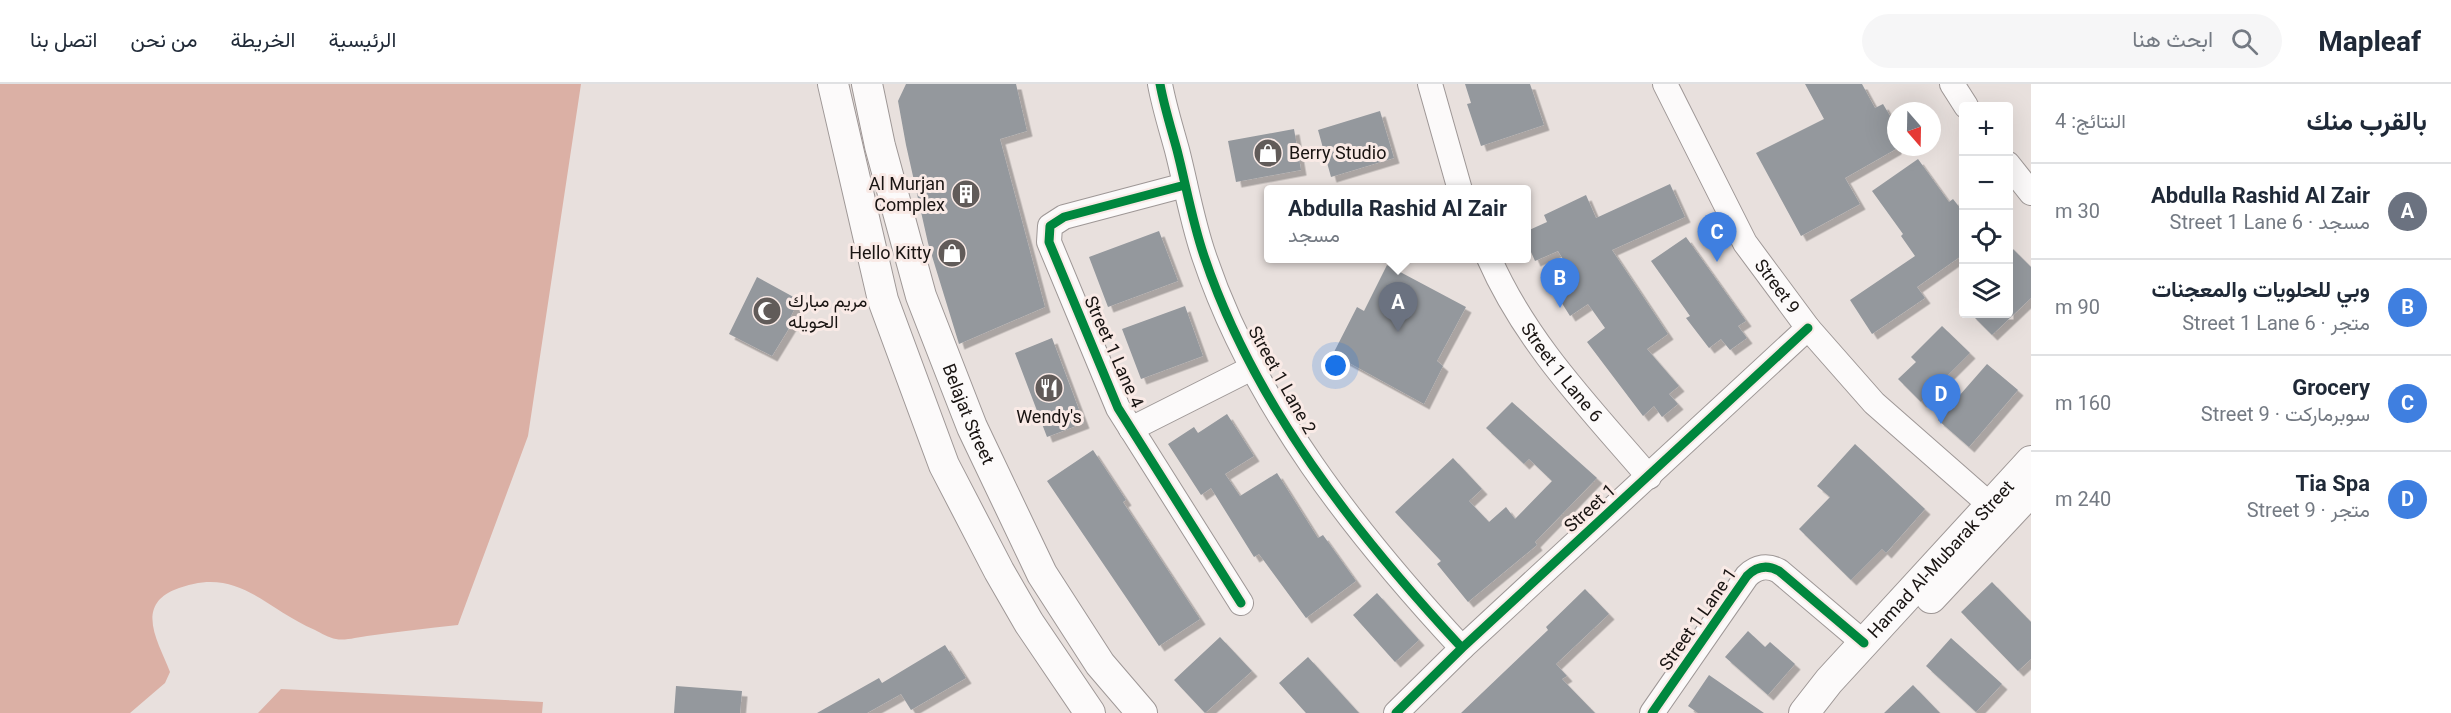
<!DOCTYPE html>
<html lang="ar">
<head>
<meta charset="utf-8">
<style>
  :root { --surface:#fff; --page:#f6f6f7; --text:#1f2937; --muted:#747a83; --line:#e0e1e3; --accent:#615b59 }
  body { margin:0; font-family:Roboto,Vazirmatn,sans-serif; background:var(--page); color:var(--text); direction:rtl }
  .controls { position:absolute; right:18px; top:18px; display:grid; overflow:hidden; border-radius:6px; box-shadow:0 6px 24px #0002 }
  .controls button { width:54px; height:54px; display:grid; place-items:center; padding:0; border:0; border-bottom:2px solid var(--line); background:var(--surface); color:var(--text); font:30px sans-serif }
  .compass { position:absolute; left:1887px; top:18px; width:54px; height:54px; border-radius:50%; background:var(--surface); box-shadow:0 6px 24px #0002; rotate:160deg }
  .you { position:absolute; left:1336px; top:282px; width:21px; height:21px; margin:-15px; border:4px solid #fff; border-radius:50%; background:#1a73e8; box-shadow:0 0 0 9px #1a73e833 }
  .badge { display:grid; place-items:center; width:39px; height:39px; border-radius:50%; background:var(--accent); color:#fff; font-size:20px; font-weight:700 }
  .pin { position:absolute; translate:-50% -50px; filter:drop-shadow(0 2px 3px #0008) }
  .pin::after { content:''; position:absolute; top:32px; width:21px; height:18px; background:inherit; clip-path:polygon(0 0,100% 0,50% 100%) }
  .popup { position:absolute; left:1264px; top:101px; width:267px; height:78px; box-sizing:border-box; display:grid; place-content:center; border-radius:6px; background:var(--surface); filter:drop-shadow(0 2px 4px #0005); font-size:20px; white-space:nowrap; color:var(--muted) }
  .popup b { font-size:22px; color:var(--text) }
  .popup::after { content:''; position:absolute; left:50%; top:100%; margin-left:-12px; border:12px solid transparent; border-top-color:var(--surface) }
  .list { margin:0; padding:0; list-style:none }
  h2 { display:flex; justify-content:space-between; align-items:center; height:78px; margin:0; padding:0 24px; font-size:26px }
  h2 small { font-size:20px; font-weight:400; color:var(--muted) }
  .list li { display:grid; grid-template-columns:39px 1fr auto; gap:18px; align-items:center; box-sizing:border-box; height:96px; padding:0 24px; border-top:2px solid var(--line) }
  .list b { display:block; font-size:22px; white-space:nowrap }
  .list p { margin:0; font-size:20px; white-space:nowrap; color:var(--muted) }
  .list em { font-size:20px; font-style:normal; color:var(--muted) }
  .icon { flex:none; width:33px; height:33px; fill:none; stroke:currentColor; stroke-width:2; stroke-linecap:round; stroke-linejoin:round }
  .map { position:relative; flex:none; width:2031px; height:629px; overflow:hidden; direction:ltr }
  header { display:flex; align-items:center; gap:36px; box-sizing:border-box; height:84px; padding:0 30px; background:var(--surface); border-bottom:2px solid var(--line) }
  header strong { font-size:28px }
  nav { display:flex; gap:33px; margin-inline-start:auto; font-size:21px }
  .search { width:420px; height:54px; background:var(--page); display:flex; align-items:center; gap:15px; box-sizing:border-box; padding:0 21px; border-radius:33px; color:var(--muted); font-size:22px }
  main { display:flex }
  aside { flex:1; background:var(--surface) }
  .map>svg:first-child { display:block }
</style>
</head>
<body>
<header>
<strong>Mapleaf</strong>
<div class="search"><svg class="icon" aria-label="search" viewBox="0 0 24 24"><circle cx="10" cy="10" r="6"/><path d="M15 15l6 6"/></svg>ابحث هنا</div>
<nav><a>الرئيسية</a><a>الخريطة</a><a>من نحن</a><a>اتصل بنا</a></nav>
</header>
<main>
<aside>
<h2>بالقرب منك<small>النتائج: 4</small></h2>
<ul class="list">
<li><span class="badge" style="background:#6b7280">A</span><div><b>Abdulla Rashid Al Zair</b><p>مسجد · Street 1 Lane 6</p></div><em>30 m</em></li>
<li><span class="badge" style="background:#3f7fe0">B</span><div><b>وبي للحلويات والمعجنات</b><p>متجر · Street 1 Lane 6</p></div><em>90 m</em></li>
<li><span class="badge" style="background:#3f7fe0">C</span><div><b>Grocery</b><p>سوبرماركت · Street 9</p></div><em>160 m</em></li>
<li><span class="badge" style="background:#3f7fe0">D</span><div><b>Tia Spa</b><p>متجر · Street 9</p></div><em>240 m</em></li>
</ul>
</aside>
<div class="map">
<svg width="2031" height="629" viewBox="0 0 2031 629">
  <defs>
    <filter id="shadow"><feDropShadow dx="5.5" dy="5.5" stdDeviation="0" flood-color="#0004"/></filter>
  </defs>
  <rect width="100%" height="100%" fill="#e8e0dd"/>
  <path fill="#dbb0a5" d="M 0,0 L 581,0 L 528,352 L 458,541 C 427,544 397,548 367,552 C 358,553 345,557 336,555 C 329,554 321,549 315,546 C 262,523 237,480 174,506 C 134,523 160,561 170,588 L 165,599 L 130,629 L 0,629 Z
    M 281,605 L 543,618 L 542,629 L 258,629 Z"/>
  <path fill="#94989d" filter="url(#shadow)" d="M 906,0 L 1016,0 L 1027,47 L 1000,55 L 1045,223 L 959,260 L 928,159 L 906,61 L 898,17 Z
    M 1465,0 L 1530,0 L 1544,41 L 1481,62 L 1467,20 L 1471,19 Z
    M 1805,0 L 1862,0 L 1875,24 L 1883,20 L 1896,42 L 1896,65 L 1845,94 L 1860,120 L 1801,152 L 1756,69 L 1824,35 Z
    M 1380,27 L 1394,74 L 1331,93 L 1318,46 Z
    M 1294,45 L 1301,86 L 1236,98 L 1228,57 Z
    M 1918,75 L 1949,118 L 1953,115 L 1964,129 L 1964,170 L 1917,203 L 1925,214 L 1872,250 L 1850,216 L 1915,172 L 1901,152 L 1903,150 L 1872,107 Z
    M 1670,100 L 1685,133 L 1612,166 L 1668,250 L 1647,265 L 1679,302 L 1669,310 L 1678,320 L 1662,333 L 1654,322 L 1643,332 L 1587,258 L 1605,244 L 1588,220 L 1570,232 L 1553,205 L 1574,193 L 1558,167 L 1535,177 L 1527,159 L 1527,147 L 1547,138 L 1544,131 L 1586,111 L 1596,134 Z
    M 1159,147 L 1178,197 L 1108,223 L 1089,173 Z
    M 1686,153 L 1746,237 L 1738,242 L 1747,254 L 1730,266 L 1721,255 L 1709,264 L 1686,234 L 1690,232 L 1651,177 Z
    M 2008,160 L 2031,183 L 2031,214 L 1992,251 L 1971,230 L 2008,230 Z
    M 1387,181 L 1466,223 L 1437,277 L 1443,282 L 1424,320 L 1333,270 L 1357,223 L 1364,227 Z
    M 757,193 L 799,216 L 788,238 L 791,241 L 772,272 L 729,250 Z
    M 1185,222 L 1203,272 L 1141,295 L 1122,245 Z
    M 1942,242 L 1970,269 L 1921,318 L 1898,295 L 1916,278 L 1911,273 Z
    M 1052,254 L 1084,339 L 1047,353 L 1015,269 Z
    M 1987,280 L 2018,306 L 1969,363 L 1938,336 Z
    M 1512,318 L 1597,394 L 1535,458 L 1537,461 L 1468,518 L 1437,480 L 1441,477 L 1395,428 L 1453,374 L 1482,405 L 1469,417 L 1489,438 L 1506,423 L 1515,435 L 1552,397 L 1529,375 L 1524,380 L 1486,344 Z
    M 1227,330 L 1254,372 L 1225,390 L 1240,412 L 1277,389 L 1318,454 L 1323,451 L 1356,497 L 1306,534 L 1259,470 L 1254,473 L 1211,404 L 1201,411 L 1168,360 L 1194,343 L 1198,349 Z
    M 1855,360 L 1925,425 L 1886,469 L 1882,465 L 1851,496 L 1799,445 L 1830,413 L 1817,402 Z
    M 1093,366 L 1126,416 L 1123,418 L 1200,535 L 1159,562 L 1047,397 Z
    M 1992,498 L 2031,538 L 2031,575 L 2018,587 L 1961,528 Z
    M 1585,505 L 1609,530 L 1556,580 L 1567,592 L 1562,595 L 1595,629 L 1461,629 L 1548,546 L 1546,543 Z
    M 1377,509 L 1419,556 L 1395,578 L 1353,531 Z
    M 1748,547 L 1765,563 L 1770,558 L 1795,580 L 1768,611 L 1725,573 Z
    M 1220,553 L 1252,587 L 1205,629 L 1174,596 Z
    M 1951,554 L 2002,600 L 1976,628 L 1926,582 Z
    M 945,561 L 966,594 L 911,626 L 901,610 L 867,629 L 817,629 L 879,594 L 882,599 Z
    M 1308,573 L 1359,629 L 1306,629 L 1279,599 Z
    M 1709,591 L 1764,629 L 1698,629 L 1688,622 Z
    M 1913,601 L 1940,629 L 1884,629 Z
    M 676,602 L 742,607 L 740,629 L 674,629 Z"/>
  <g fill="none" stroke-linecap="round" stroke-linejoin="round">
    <g stroke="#9e9796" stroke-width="26">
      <g id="minor">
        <path d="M 1160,0 C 1164,22 1171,44 1177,66 C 1186,101 1192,137 1204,172 C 1254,321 1356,450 1462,564"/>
        <path d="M 1430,0 L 1460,106"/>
        <path id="s1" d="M 1665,0 L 1745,159 L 1808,244 L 1874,319 L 1989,420"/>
        <path d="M 1952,0 L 1966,22"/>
        <path d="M 2008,80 L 2031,109"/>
        <path d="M 1185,101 L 1064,133 L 1050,142 L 1049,158 L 1118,324 L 1241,519"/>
        <path id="s2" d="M 1489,174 C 1526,259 1590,324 1649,393"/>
        <path d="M 1131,345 L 1254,283"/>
        <path d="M 1396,629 L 1462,564 L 1808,244"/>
        <path d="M 1652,629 L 1747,492 C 1757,482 1768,481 1779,487 L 1864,559"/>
      </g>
    </g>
    <g stroke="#9e9796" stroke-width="32">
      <g id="major">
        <path d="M 833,0 L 883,216 L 944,381 L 999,487 L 1029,539 L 1090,629"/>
        <path id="s3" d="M 867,0 L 880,62 L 921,212 L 972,343 L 1042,490 L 1100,580 L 1142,629"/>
        <path d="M 1931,514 L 2031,407"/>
        <path id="s4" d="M 1804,629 L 1829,597 L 2031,377"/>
      </g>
    </g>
    <use href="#minor" stroke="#fcfafa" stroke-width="24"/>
    <use href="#major" stroke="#fcfafa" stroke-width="30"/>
    <g stroke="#f9eae6" stroke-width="13">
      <path id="cycleway" d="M 1160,0 C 1164,22 1171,44 1177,66 C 1186,101 1192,137 1204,172 C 1254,321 1356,450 1462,564
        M 1185,101 L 1064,133 L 1050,142 L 1049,158 L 1118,324 L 1241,519
        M 1396,629 L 1462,564 L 1808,244
        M 1652,629 L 1747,492 C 1757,482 1768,481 1779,487 L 1864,559"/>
    </g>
    <use href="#cycleway" stroke="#00873e" stroke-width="9"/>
  </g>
  <defs>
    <g id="shop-disc" transform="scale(1.5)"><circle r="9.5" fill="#615b59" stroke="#f9eae6"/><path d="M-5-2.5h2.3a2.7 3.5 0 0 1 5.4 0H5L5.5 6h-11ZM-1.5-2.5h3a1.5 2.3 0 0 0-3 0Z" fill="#fff"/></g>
    <g id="building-disc" transform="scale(1.5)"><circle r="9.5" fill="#615b59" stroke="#f9eae6"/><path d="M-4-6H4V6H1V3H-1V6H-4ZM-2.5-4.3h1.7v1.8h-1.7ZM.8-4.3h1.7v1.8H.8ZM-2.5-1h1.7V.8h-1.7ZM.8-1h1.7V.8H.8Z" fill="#fff"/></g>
    <g id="mosque-disc" transform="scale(1.5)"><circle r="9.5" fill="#615b59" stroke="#f9eae6"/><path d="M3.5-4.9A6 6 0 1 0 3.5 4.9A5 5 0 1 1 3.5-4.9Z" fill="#fff"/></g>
    <g id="restaurant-disc" transform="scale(1.5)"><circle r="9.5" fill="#615b59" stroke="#f9eae6"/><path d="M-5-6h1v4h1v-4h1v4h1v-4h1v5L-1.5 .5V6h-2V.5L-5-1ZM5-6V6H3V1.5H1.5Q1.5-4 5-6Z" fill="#fff"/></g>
  </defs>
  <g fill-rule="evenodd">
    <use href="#shop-disc" x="1268" y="69"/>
    <use href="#building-disc" x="966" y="110"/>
    <use href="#shop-disc" x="952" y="169"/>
    <use href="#mosque-disc" x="767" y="227"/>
    <use href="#restaurant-disc" x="1049" y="304"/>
  </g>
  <g text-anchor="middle" stroke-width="6" stroke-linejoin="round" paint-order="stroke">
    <g font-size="18" fill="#191412" stroke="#f9eae6" text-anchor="start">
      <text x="1289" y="75">Berry Studio</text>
      <text x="945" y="106" text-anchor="end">Al Murjan<tspan x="945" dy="21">Complex</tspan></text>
      <text x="931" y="175" text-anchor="end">Hello Kitty</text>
      <text x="788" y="223">مريم مبارك<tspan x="788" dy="21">الحويله</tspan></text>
      <text x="1049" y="339" text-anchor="middle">Wendy's</text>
    </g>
    <g font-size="18" fill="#191412" stroke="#f9eae6">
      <text dy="6" stroke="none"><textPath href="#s1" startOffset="232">Street 9</textPath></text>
      <text transform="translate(1114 268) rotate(66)" y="6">Street 1 Lane 4</text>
      <text dy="6" stroke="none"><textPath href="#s2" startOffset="136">Street 1 Lane 6</textPath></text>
      <text transform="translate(1282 296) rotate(61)" y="6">Street 1 Lane 2</text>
      <text dy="6" stroke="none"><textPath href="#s3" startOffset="346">Belajat Street</textPath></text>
      <text transform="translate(1590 424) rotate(-42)" y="6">Street 1</text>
      <text dy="6" stroke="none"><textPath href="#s4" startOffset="206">Hamad Al-Mubarak Street</textPath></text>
      <text transform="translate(1698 535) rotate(-55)" y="6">Street 1 Lane 1</text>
    </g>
  </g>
</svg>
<div class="controls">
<button>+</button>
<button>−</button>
<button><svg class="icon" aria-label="locate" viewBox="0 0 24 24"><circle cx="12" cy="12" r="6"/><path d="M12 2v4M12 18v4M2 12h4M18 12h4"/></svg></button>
<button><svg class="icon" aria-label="layers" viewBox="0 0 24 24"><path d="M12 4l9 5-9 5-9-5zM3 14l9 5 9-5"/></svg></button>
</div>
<svg class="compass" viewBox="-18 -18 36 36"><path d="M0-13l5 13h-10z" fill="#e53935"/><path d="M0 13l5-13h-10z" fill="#747a83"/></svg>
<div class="you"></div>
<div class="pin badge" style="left:1398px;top:248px;background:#6b7280">A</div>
<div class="popup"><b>Abdulla Rashid Al Zair</b>مسجد</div>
<div class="pin badge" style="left:1560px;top:224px;background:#3f7fe0">B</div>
<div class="pin badge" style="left:1717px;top:178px;background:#3f7fe0">C</div>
<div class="pin badge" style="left:1941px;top:340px;background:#3f7fe0">D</div>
</div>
</main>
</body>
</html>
